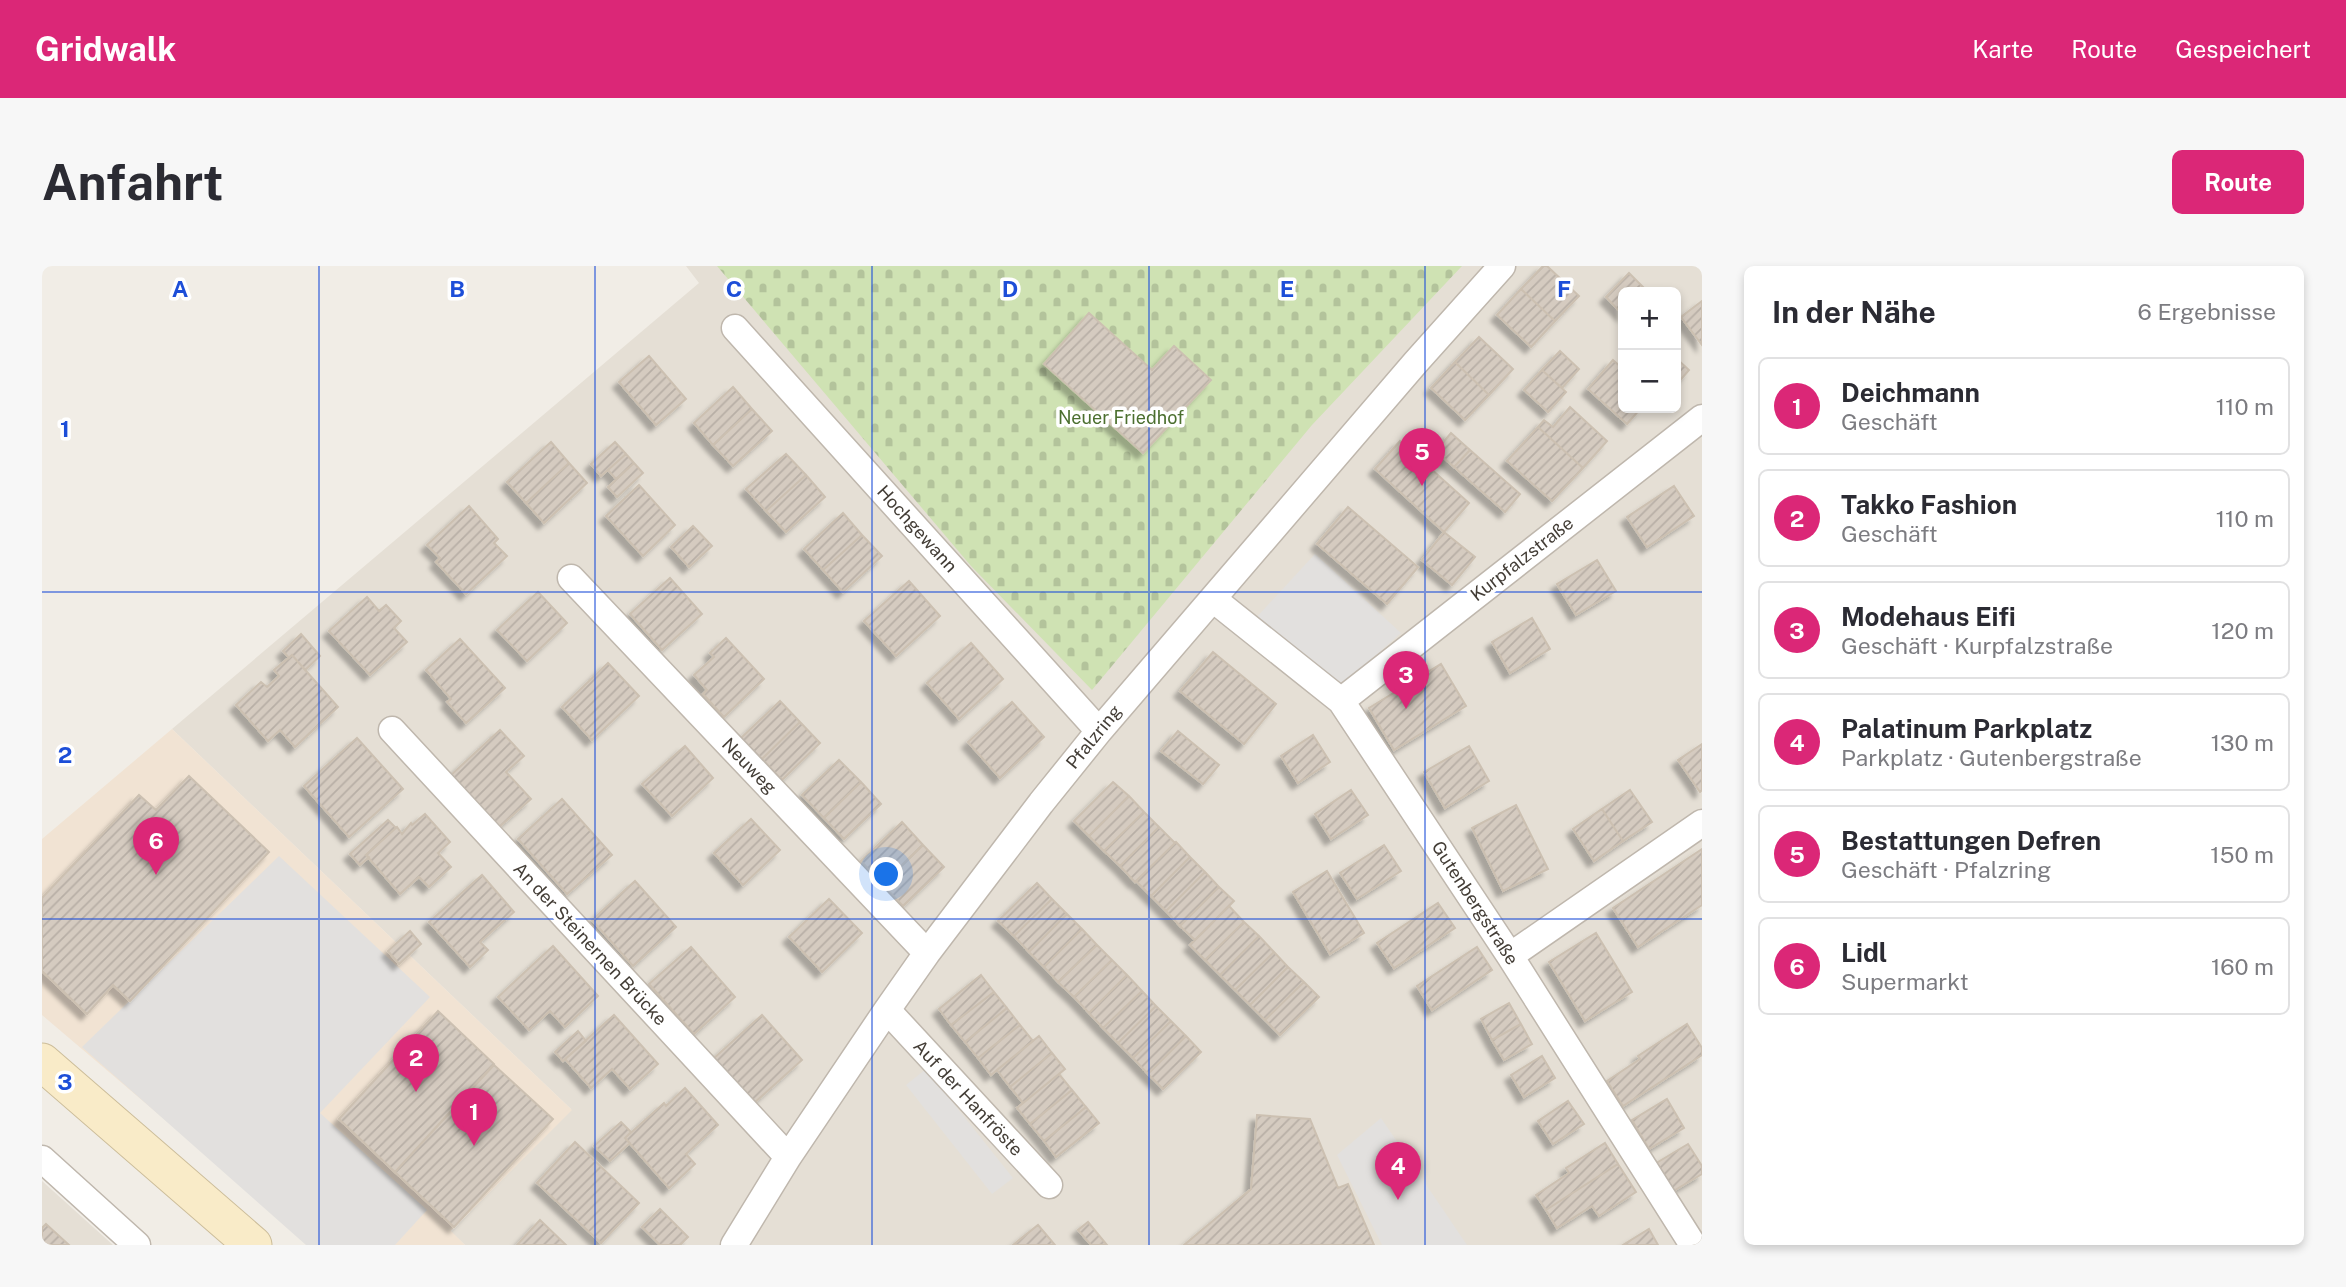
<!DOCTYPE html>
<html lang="de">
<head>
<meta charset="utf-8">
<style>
  :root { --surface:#fff; --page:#f7f7f7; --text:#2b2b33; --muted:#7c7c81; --line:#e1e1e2; --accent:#db2777 }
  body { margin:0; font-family:"Public Sans",sans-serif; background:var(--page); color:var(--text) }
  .controls { position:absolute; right:21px; top:21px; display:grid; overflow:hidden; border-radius:10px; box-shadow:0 4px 10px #0003 }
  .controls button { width:63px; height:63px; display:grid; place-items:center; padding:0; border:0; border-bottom:2px solid var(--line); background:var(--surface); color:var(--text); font:35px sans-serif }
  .you { position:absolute; left:845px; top:609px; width:24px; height:24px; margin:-18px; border:5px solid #fff; border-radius:50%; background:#1a73e8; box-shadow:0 0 0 10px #1a73e833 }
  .badge { display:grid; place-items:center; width:46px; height:46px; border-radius:50%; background:var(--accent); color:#fff; font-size:23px; font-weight:700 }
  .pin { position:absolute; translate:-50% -58px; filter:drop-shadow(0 2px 4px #0008) }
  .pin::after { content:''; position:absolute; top:37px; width:24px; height:21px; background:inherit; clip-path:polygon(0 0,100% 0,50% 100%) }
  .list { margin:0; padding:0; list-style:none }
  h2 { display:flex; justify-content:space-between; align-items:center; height:91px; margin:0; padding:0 28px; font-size:30px }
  h2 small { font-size:23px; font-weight:400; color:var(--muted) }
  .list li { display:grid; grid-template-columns:46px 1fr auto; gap:21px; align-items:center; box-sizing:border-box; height:98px; margin:0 14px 14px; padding:0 14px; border:2px solid var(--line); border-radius:10px }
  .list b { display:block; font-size:26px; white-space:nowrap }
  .list p { margin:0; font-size:23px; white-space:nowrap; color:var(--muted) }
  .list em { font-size:23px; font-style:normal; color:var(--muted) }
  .map { position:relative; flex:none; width:1660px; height:979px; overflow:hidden; border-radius:10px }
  header { display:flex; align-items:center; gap:42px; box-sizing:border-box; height:98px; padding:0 35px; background:var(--accent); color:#fff }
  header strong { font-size:33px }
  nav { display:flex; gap:38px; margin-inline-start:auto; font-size:24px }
  .intro { display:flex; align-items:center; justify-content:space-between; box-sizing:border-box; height:168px; padding:0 42px }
  h1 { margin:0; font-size:49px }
  .button { padding:18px 32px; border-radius:10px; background:var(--accent); color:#fff; font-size:24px; font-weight:700 }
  main { display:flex; gap:42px; padding:0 42px }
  aside { flex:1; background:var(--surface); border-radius:10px; box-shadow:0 4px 10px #0003 }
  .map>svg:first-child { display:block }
</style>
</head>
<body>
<header>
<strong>Gridwalk</strong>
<nav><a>Karte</a><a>Route</a><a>Gespeichert</a></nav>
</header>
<div class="intro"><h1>Anfahrt</h1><a class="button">Route</a></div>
<main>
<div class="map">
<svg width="1660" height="979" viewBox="0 0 1660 979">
  <defs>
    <pattern id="cemetery-stones" width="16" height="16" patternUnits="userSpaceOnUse" patternTransform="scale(1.75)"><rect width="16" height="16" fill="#cfe2b3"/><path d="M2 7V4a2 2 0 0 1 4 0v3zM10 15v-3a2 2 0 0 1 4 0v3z" fill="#b3c39b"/></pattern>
    <pattern id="building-hatch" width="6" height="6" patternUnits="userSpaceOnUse" patternTransform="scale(1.75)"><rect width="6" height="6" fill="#d5cbc0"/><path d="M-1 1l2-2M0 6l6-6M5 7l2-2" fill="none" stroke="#b8afa6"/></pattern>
    <filter id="shadow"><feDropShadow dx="-6" dy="6" stdDeviation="2" flood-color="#0004"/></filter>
  </defs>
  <rect width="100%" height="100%" fill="#f1ede6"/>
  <path fill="#e5dfd5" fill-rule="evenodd" d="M 644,0 L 1660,0 L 1660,979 L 423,979 L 409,966 L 529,843 L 130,463 L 657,17 ZM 1581,26 L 1634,26 L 1634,142 L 1581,142 Z
    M 0,915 L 71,979 L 0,979 Z"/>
  <path fill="#f1e3d3" d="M 130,463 L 530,844 L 409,965 L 423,979 L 270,979 L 0,749 L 0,573 Z"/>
  <path fill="url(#cemetery-stones)" d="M 675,0 L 1420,0 L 1270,159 L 1050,424 L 929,300 Z"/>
  <path fill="#e2e0de" d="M 1273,288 L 1359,367 L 1298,421 L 1213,353 Z
    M 237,590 L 388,731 L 278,847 L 385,944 L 353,979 L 264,979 L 40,781 Z
    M 884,803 L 971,912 L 950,928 L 864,819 Z
    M 1339,852 L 1425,979 L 1340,979 L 1295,889 Z"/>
  <path fill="url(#building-hatch)" stroke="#ccc0b1" stroke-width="2" filter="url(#shadow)" d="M 1501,0 L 1505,0 L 1537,30 L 1513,55 L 1479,23 Z
    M 1587,7 L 1606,26 L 1581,26 L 1581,49 L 1564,31 Z
    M 1479,23 L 1513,55 L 1489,81 L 1455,49 Z
    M 1660,35 L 1660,79 L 1639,51 Z
    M 1047,47 L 1110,104 L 1132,80 L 1169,114 L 1101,187 L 1002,98 Z
    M 1437,71 L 1471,103 L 1447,129 L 1413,96 Z
    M 1518,85 L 1537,103 L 1520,122 L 1500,104 Z
    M 607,90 L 644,133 L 614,159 L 577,116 Z
    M 1634,92 L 1647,104 L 1634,119 Z
    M 1571,94 L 1581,103 L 1581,142 L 1599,142 L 1585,158 L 1546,123 Z
    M 1413,96 L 1447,129 L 1423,154 L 1389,122 Z
    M 1500,104 L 1524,126 L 1506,146 L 1482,124 Z
    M 691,121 L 710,143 L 671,179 L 652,157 Z
    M 1528,141 L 1565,175 L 1541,202 L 1496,161 L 1502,154 L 1511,161 Z
    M 710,143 L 730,165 L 691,200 L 671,179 Z
    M 1496,161 L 1541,202 L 1510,235 L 1465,195 Z
    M 1409,167 L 1428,184 L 1412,201 L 1394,185 Z
    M 1358,175 L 1427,237 L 1402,266 L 1333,203 Z
    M 509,176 L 527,197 L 484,237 L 465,216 Z
    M 573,176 L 584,188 L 559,210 L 549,198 Z
    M 1428,184 L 1478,228 L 1463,246 L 1412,201 Z
    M 584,188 L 592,197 L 574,213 L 566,204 Z
    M 744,188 L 764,209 L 724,245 L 704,223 Z
    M 527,197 L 545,217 L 502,257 L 484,237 Z
    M 592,197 L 601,207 L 575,231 L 566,221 Z
    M 764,209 L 783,231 L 744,266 L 724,245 Z
    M 597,219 L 633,259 L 601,290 L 564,250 Z
    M 1632,220 L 1652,250 L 1605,281 L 1585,251 Z
    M 427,240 L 456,273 L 452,277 L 465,290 L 424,328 L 394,296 L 398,292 L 385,279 Z
    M 1306,241 L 1376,301 L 1345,338 L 1275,278 Z
    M 801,247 L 820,269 L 781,304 L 762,283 Z
    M 651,260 L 670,280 L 647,301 L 629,281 Z
    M 1402,266 L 1433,291 L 1410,319 L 1380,294 Z
    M 820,269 L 840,290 L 801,326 L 781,304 Z
    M 1555,294 L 1574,325 L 1534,349 L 1515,318 Z
    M 628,312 L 660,348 L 620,384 L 588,348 Z
    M 867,315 L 898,350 L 854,390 L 822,355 Z
    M 496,326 L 525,357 L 485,395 L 455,364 Z
    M 325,331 L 337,345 L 344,339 L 359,355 L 352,362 L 365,376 L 328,409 L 287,365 Z
    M 1490,352 L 1508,383 L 1468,407 L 1450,376 Z
    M 259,368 L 278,390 L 263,404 L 250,389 L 247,392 L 241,385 Z
    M 684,372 L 722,413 L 682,451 L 661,428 L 665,424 L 652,409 L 672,391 L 668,387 Z
    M 418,373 L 463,422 L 424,457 L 405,436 L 409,433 L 384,404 Z
    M 929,377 L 961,413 L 917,453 L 885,417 Z
    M 1171,386 L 1234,438 L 1202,478 L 1138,425 Z
    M 250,389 L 296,441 L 253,481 L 238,464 L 226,475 L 194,439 L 219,416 L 225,421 L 237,410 L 232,404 Z
    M 566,397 L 597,430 L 550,474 L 520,441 Z
    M 1399,398 L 1424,440 L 1352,484 L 1327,442 Z
    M 738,435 L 758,456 L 720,493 L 699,472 Z
    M 970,436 L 1002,471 L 958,512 L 926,476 Z
    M 758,456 L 778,477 L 740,514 L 720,493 Z
    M 458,464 L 482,490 L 464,506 L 489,533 L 456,562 L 409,509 Z
    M 1136,465 L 1177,499 L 1161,518 L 1119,485 Z
    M 1271,469 L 1288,496 L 1256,517 L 1239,490 Z
    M 315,472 L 361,523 L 307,571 L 262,520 Z
    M 1660,478 L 1660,524 L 1658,526 L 1636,494 Z
    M 643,480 L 671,512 L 630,550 L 600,518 Z
    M 1427,480 L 1447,515 L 1403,542 L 1382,506 Z
    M 797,494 L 819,516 L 782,552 L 760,529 Z
    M 147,510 L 227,586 L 88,735 L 71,719 L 45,748 L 0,705 L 0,632 L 97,529 L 114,544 Z
    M 819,516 L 839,538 L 802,573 L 782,552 Z
    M 1071,516 L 1087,530 L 1047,570 L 1032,555 Z
    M 1309,524 L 1326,549 L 1289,573 L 1273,548 Z
    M 1588,524 L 1610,556 L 1581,575 L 1560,543 Z
    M 1087,530 L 1102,546 L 1062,585 L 1047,570 Z
    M 520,533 L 570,589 L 525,628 L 476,573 Z
    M 1474,539 L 1506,603 L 1461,625 L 1430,562 Z
    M 1560,543 L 1581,575 L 1552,595 L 1531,563 Z
    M 1102,546 L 1117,561 L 1078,600 L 1062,585 Z
    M 383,548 L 408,576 L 396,587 L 409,601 L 387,621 L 377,611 L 358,628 L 324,589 L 355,561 L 360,568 L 369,557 L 370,559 Z
    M 709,553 L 738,584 L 701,619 L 672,587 Z
    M 346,554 L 354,562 L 324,589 L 327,591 L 318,599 L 308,588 Z
    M 860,556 L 881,579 L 840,618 L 819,595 Z
    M 1117,561 L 1133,577 L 1093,616 L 1078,600 Z
    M 1134,576 L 1148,591 L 1109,630 L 1094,615 Z
    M 881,579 L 902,601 L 861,640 L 840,618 Z
    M 1342,579 L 1359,605 L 1315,633 L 1298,607 Z
    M 1660,583 L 1660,639 L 1596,681 L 1571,642 Z
    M 1148,591 L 1163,606 L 1124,645 L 1109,630 Z
    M 1285,605 L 1322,667 L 1288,688 L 1251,626 Z
    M 1163,606 L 1177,621 L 1138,660 L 1124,645 Z
    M 440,609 L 472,646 L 438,676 L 446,684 L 428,701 L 387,656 Z
    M 593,615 L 634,661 L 591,700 L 550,654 Z
    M 995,617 L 1010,633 L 972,670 L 956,655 Z
    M 1177,621 L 1192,635 L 1153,674 L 1138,660 Z
    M 787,633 L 820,667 L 780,706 L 747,671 Z
    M 1010,633 L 1025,648 L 987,686 L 972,670 Z
    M 1396,637 L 1413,662 L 1352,702 L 1335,677 Z
    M 1187,640 L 1202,656 L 1163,694 L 1148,679 Z
    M 1025,648 L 1040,663 L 1002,701 L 987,686 Z
    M 1202,656 L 1217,670 L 1178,709 L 1163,694 Z
    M 1040,663 L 1055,679 L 1016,716 L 1002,701 Z
    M 368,665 L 379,678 L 357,698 L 346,685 Z
    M 1554,667 L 1590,726 L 1543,755 L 1507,696 Z
    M 1217,670 L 1232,686 L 1193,724 L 1178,709 Z
    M 1055,679 L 1070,694 L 1032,731 L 1016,716 Z
    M 511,680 L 556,730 L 523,761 L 508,745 L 487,764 L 456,731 Z
    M 649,681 L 693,731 L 652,768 L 607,718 Z
    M 1435,681 L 1450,704 L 1390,744 L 1375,720 Z
    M 1232,686 L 1246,701 L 1208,739 L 1193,724 Z
    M 1070,694 L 1085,709 L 1047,747 L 1032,731 Z
    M 1246,701 L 1262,716 L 1223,754 L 1208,739 Z
    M 939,709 L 952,726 L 909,759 L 897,743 Z
    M 1085,709 L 1100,725 L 1061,762 L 1047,747 Z
    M 1262,716 L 1277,731 L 1238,769 L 1223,754 Z
    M 1100,725 L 1114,740 L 1076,777 L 1061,762 Z
    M 952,726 L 965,742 L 923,776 L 909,759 Z
    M 1467,737 L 1479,758 L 1450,774 L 1439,753 Z
    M 1114,740 L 1129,755 L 1091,792 L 1076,777 Z
    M 965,742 L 978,759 L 936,792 L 923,776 Z
    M 396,745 L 452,798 L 353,906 L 297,853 Z
    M 572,749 L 616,798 L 588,823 L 570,803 L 549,822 L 523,793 Z
    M 720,749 L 760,794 L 711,838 L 671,793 Z
    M 1129,755 L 1144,770 L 1106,808 L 1091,792 Z
    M 1479,758 L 1490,778 L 1462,794 L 1450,774 Z
    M 1645,758 L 1660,782 L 1660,789 L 1581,840 L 1565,815 L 1598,793 L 1596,790 Z
    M 978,759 L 991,775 L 949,809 L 936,792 Z
    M 536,765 L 544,775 L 521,795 L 513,786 Z
    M 997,770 L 1010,787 L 968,821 L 955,804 Z
    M 1144,770 L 1159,786 L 1121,823 L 1106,808 Z
    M 1010,787 L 1023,803 L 981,837 L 968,821 Z
    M 1500,790 L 1513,812 L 1482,831 L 1469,809 Z
    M 452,799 L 511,853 L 412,961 L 353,906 Z
    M 1017,808 L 1030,824 L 988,858 L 975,842 Z
    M 643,822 L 676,859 L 644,888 L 653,898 L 627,922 L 583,872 L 622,837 L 624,840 Z
    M 1030,824 L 1044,841 L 1002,875 L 988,858 Z
    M 1625,833 L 1642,862 L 1607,883 L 1590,854 Z
    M 1526,835 L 1542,858 L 1511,878 L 1496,855 Z
    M 1044,841 L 1057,857 L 1014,891 L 1002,875 Z
    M 1215,849 L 1268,853 L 1296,922 L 1306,918 L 1332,979 L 1142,979 L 1209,923 Z
    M 579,856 L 589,866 L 583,872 L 588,877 L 568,895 L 552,880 Z
    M 533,876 L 597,937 L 559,977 L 495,917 Z
    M 1563,877 L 1576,898 L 1504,944 L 1494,929 L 1527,907 L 1524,902 Z
    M 1646,878 L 1660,900 L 1660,908 L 1628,927 L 1611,899 Z
    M 1576,898 L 1594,926 L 1557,950 L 1550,940 L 1515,962 L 1504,944 Z
    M 618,943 L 646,971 L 638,979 L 618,979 L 600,961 Z
    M 498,954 L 524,979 L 475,979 Z
    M 1046,956 L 1065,979 L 1049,979 L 1036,964 Z
    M 4,958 L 27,979 L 0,979 L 0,962 Z
    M 996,959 L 1013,979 L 971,979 Z
    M 1607,963 L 1616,979 L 1581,979 Z"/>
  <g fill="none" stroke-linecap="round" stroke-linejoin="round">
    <g stroke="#bfb7ad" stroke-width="29">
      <path id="minor" d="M 693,62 L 1057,465
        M 529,312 L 885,687
        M 1171,333 L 1299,435 L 1468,690 L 1651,979
        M 1299,435 L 1660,152
        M 350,464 L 746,891
        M 1468,690 L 1660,557
        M 845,744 L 1007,919
        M 0,893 L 95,979
        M 692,979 L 746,891 L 845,744 L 885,687 L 999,537 L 1057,465 L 1374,96 L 1460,0"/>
    </g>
    <g stroke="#ccbd9a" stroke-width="39">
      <path id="secondary" d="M 0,796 L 211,979"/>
    </g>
    <use href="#minor" stroke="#fff" stroke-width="26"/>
    <use href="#secondary" stroke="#f9ebc8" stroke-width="37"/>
  </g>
  <path fill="none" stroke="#1d4ed8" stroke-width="2" stroke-opacity="0.55" d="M 277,0 L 277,979M 553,0 L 553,979M 830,0 L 830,979M 1107,0 L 1107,979M 1383,0 L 1383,979M 0,326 L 1660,326M 0,653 L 1660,653"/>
  <g text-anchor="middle" stroke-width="7" stroke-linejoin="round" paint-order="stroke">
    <g font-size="18" fill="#4b6f2f" stroke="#fff">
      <text x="1079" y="158">Neuer Friedhof</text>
    </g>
    <g font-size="18" fill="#433d36" stroke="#fff">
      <text transform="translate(875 263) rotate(48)" y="6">Hochgewann</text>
      <text transform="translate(1480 293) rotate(-38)" y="6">Kurpfalzstraße</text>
      <text transform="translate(1052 471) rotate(-51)" y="6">Pfalzring</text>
      <text transform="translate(707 500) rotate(46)" y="6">Neuweg</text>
      <text transform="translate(1433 637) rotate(57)" y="6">Gutenbergstraße</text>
      <text transform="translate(548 678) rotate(47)" y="6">An der Steinernen Brücke</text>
      <text transform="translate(926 832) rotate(47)" y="6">Auf der Hanfröste</text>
    </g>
  </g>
  <g font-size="23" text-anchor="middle" font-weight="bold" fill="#1d4ed8" stroke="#fff" stroke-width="7" stroke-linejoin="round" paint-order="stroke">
    <text x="138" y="31">A</text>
    <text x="415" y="31">B</text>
    <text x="692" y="31">C</text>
    <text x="968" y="31">D</text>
    <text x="1245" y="31">E</text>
    <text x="1522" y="31">F</text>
    <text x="23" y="171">1</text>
    <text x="23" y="497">2</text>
    <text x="23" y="824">3</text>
  </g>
</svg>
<div class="controls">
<button>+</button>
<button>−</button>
</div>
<div class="you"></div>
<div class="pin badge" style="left:432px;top:880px">1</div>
<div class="pin badge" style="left:374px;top:826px">2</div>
<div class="pin badge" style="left:1364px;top:443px">3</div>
<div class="pin badge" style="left:1356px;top:934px">4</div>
<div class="pin badge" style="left:1380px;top:220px">5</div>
<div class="pin badge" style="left:114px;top:609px">6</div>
</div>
<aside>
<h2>In der Nähe<small>6 Ergebnisse</small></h2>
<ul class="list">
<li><span class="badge">1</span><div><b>Deichmann</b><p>Geschäft</p></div><em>110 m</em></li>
<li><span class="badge">2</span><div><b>Takko Fashion</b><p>Geschäft</p></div><em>110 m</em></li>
<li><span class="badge">3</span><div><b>Modehaus Eifi</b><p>Geschäft · Kurpfalzstraße</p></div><em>120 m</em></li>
<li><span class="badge">4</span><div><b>Palatinum Parkplatz</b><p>Parkplatz · Gutenbergstraße</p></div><em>130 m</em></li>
<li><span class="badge">5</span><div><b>Bestattungen Defren</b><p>Geschäft · Pfalzring</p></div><em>150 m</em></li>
<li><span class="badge">6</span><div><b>Lidl</b><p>Supermarkt</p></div><em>160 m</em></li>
</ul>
</aside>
</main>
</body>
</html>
